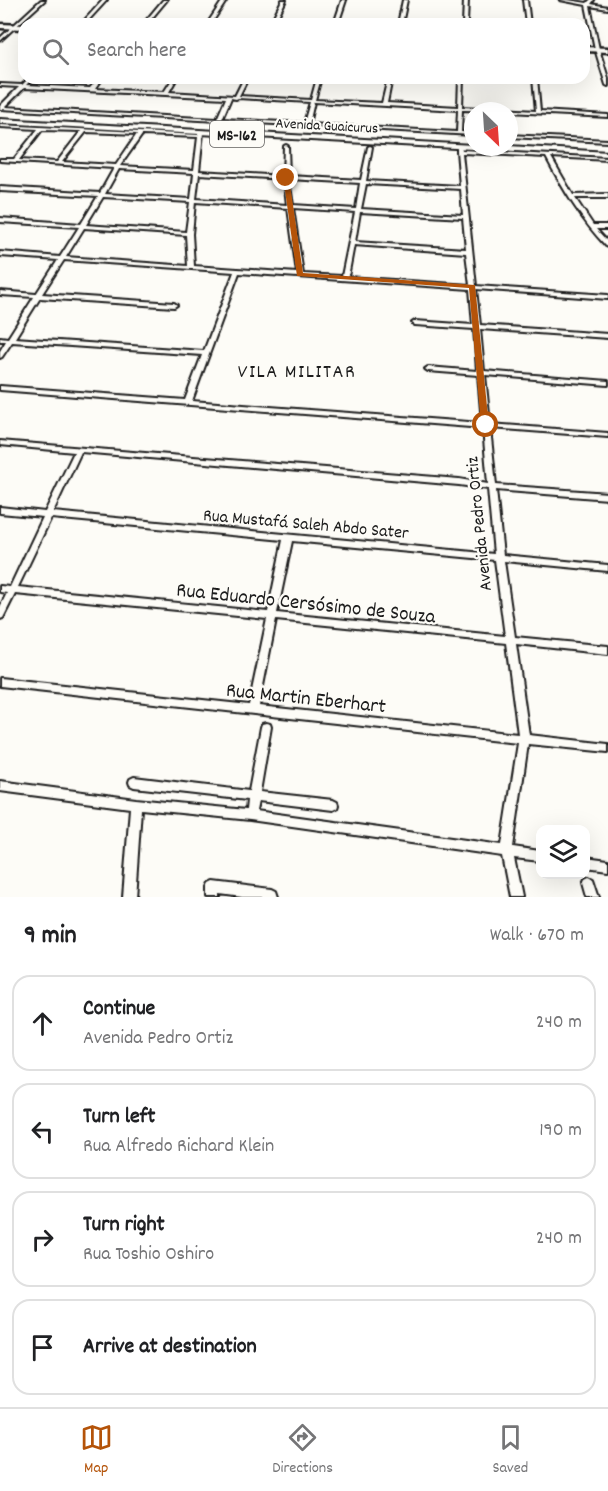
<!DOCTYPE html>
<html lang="en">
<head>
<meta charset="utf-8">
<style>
  :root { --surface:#fff; --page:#f6f6f6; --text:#202124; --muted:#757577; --line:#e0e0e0; --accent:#b45309 }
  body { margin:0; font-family:Dekko,sans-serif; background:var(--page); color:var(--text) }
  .controls { position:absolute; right:18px; bottom:18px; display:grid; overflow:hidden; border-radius:12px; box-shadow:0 6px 24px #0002 }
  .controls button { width:54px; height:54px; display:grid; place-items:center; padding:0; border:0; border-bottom:2px solid var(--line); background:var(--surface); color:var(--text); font:30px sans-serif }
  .compass { position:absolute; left:464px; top:102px; width:54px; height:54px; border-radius:50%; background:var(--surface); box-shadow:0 6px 24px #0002; rotate:155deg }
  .stop { position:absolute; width:18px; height:18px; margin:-14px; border:4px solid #b45309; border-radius:50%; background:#fff }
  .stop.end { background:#b45309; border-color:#fff; box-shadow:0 2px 6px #0008 }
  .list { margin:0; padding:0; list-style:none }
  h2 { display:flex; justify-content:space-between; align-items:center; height:78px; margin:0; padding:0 24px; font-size:26px }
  h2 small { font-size:20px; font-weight:400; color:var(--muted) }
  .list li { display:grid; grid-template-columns:39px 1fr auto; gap:18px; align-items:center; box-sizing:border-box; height:96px; margin:0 12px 12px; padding:0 12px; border:2px solid var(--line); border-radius:18px }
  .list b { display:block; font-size:22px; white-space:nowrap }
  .list p { margin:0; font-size:20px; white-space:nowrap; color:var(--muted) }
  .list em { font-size:20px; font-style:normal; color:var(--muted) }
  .icon { flex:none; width:33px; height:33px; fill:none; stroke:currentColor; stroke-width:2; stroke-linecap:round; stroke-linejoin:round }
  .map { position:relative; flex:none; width:608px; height:897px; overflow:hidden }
  .search { position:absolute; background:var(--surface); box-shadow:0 6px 24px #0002; left:18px; right:18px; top:18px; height:66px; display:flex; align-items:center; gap:15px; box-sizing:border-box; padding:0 21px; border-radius:18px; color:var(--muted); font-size:22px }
  .sheet { height:510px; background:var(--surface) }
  nav { display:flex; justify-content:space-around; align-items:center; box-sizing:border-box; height:84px; border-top:2px solid var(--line); background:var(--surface); font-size:16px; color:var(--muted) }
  nav a { display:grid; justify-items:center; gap:3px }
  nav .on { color:var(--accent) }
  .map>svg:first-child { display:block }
</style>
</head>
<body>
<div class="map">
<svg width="608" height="897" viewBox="0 0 608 897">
  <rect width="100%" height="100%" fill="#fdfcf7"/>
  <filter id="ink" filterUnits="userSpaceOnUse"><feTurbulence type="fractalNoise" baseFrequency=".0167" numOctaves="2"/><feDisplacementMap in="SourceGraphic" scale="12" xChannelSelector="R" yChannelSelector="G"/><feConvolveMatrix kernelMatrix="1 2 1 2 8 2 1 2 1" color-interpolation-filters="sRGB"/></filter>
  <g filter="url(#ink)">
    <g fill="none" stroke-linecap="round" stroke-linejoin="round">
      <g stroke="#1c1c1c" stroke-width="4">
        <path id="street" d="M 41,0 L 45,0 L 0,41 L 0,38 Z
          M 103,0 L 107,0 L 85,24 L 81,24 Z
          M 163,0 L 167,0 L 147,24 L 143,24 Z
          M 223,0 L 227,0 L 211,24 L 207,24 Z
          M 282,0 L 286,0 L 274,24 L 270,24 Z
          M 342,0 L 346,0 L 338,24 L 334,24 Z
          M 403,0 L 407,0 L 402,24 L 398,24 Z
          M 464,0 L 468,0 L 467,24 L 463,24 Z
          M 523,0 L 527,0 L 530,24 L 526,24 Z
          M 560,0 L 568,0 L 587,3 L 590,0 L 594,0 L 591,4 L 608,7 L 608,9 L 590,6 L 599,49 L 608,78 L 608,86 L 606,85 L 595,49 L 586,5 Z
          M 29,78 L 33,78 L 26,85 L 90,88 L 99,78 L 103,78 L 95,89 L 164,92 L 173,78 L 177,78 L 169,92 L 235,96 L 244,78 L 248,78 L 239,96 L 311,100 L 317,78 L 321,78 L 315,100 L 382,103 L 388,78 L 392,78 L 387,103 L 458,107 L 459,78 L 463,78 L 462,107 L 536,111 L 533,78 L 537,78 L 540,111 L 608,115 L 608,117 L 509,112 L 509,111 L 462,110 L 461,132 L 473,133 L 473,135 L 0,109 L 0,106 L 19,87 L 0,86 L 0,84 L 22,85 ZM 24,88 L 226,98 L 217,119 L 5,107 ZM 231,98 L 236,99 L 238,98 L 310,102 L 304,123 L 222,119 ZM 314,102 L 458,110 L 457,132 L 309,124 Z
          M 0,125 L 198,135 L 199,132 L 201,132 L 203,133 L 199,171 L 283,176 L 284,146 L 286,145 L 288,146 L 289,176 L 361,180 L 368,147 L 370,146 L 372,147 L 366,181 L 460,186 L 457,151 L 457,146 L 459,145 L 461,146 L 462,150 L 608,158 L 608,160 L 551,157 L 573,195 L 608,194 L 608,198 L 575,198 L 593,225 L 608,225 L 608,229 L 596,229 L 608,242 L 608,247 L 606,246 C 581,220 563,189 546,157 L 462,153 L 476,286 L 608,295 L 608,299 L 476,289 L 480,325 L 608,334 L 608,338 L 480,329 L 484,371 L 608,381 L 608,385 L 485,375 L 490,424 L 608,433 L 608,437 L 490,428 L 496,485 L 608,493 L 608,499 L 496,490 L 503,555 L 608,565 L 608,571 L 504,561 L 515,637 L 608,646 L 608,654 L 516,644 L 529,735 L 608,744 L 608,752 L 528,744 L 513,847 L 540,851 L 540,861 L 514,858 L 522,897 L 510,897 L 502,856 L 250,820 L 141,809 L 135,897 L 123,897 L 130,808 L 0,791 L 0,781 L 136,799 L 246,810 L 247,800 L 134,787 L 130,785 L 129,782 L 130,779 L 134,777 L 249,791 L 261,727 L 262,724 L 266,723 L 270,724 L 271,727 L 260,792 L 333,800 L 337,802 L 338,805 L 337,808 L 333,810 L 258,801 L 256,811 L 502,845 L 518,743 L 0,686 L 0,678 L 249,705 L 267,619 L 15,594 L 3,618 L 0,619 L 0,607 L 7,593 L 0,592 L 0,586 L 10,587 L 43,517 L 0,513 L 0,507 L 45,512 L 74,452 L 0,445 L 0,441 L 459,479 L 488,484 L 483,428 L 0,390 L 0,386 L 185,400 L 202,355 L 12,342 L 2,357 L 0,358 L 0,351 L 6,341 L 0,341 L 0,337 L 8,338 L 34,297 L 0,295 L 0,291 L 36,294 L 58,260 L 0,256 L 0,252 L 60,257 L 79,227 L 0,222 L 0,218 L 81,224 L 98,196 L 0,191 L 0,187 L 100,193 L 114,168 L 0,161 L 0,159 L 14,159 L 38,129 L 0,127 ZM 42,130 L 81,131 L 57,162 L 19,160 ZM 86,132 L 137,134 L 116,165 L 62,162 ZM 142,135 L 198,137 L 194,170 L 120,166 ZM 119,169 L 194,173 L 191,199 L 105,194 ZM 199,174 L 284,179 L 287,205 L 196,199 ZM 289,179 L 360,183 L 356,209 L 293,205 ZM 366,184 L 461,189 L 463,215 L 361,209 ZM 103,197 L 190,202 L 186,232 L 86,225 ZM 195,202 L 288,208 L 297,273 L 194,266 L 192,234 ZM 293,208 L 355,212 L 342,276 L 303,274 ZM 360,212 L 463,218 L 466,249 L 355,242 ZM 84,228 L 186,235 L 188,266 L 66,257 ZM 354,245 L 466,253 L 470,285 L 348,277 ZM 64,260 L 234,272 L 204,351 L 15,338 L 40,298 L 174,307 L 177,305 L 174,303 L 42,294 ZM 239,273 L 470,289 L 473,325 L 415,321 L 412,323 L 415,325 L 474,329 L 477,371 L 428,367 L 425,369 L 428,371 L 478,375 L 482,423 L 192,401 ZM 81,452 L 459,485 L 488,489 L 494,554 L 53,512 ZM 51,518 L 283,540 L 268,612 L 18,587 ZM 292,541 L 495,560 L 505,636 L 277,613 ZM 276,620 L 506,643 L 518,734 L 259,706 Z
          M 509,135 L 608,140 L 608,142 L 509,137 Z
          M 586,857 L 608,860 L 608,870 L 586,867 Z
          M 589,877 L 593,879 L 599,897 L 587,897 L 583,883 L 585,879 Z
          M 214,882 L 272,889 L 276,891 L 278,897 L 242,897 L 220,894 L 220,897 L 208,897 L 208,888 L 210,884 Z"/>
      </g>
      <g stroke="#1c1c1c" stroke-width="5">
        <path id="secondary" d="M 0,24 L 24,25 L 24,29 L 0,28 Z
          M 584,47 L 608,48 L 608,52 L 584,51 Z"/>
      </g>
      <g stroke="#1c1c1c" stroke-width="4">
        <path id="primary" d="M 0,119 L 473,145 L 473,147 L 509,146 L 608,152 L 608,156 L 480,149 L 476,148 L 473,149 L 0,123 Z"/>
      </g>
      <use href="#street" fill="#fdfcf7" fill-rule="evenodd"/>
      <use href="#secondary" fill="#fdfcf7" fill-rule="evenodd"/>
      <use href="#primary" fill="#fdfcf7" fill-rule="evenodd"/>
    </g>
  </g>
  <path fill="#b45309" d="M 283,176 L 289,178 L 303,273 L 475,285 L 489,427 L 481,425 L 469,288 L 297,276 Z"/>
  <g text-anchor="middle" stroke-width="4.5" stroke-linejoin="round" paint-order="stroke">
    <g font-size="15" fill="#1c1c1c" stroke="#fdfcf7">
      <text transform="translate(327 125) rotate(3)" y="5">Avenida Guaicurus</text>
    </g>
    <rect fill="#fdfcf7" stroke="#605f5e" stroke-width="1.5" x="210" y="121" width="54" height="26" rx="4.5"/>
    <g font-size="16" font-weight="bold" fill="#1c1c1c">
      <text x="237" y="140">MS-162</text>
    </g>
    <g font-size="18" fill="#1c1c1c" stroke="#fdfcf7">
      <text transform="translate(306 523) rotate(5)" y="6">Rua Mustafá Saleh Abdo Sater</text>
      <text transform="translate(478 524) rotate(-96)" y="6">Avenida Pedro Ortiz</text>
    </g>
    <g font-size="20" letter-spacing="1.5" fill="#1c1c1c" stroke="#fdfcf7">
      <text x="297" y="377">VILA MILITAR</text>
    </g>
    <g font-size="21" fill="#1c1c1c" stroke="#fdfcf7">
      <text transform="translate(306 602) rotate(6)" y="7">Rua Eduardo Cersósimo de Souza</text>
      <text transform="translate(306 697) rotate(6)" y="7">Rua Martin Eberhart</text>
    </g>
  </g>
</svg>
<div class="controls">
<button><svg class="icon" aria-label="layers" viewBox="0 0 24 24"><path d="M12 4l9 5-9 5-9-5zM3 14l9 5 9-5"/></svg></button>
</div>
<svg class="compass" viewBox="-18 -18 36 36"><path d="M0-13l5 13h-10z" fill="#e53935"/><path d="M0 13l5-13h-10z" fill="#757577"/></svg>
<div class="stop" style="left:486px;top:425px"></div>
<div class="stop end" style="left:286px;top:178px"></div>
<div class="search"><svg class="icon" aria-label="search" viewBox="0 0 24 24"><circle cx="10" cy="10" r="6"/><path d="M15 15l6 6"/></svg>Search here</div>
</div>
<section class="sheet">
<h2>9 min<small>Walk · 670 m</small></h2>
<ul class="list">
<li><svg class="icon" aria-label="ahead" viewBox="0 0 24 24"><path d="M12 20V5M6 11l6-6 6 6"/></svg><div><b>Continue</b><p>Avenida Pedro Ortiz</p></div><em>240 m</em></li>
<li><svg class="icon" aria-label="left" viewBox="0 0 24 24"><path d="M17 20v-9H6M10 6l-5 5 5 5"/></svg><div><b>Turn left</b><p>Rua Alfredo Richard Klein</p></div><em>190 m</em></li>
<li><svg class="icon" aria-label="right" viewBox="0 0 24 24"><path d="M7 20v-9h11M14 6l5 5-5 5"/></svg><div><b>Turn right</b><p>Rua Toshio Oshiro</p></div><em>240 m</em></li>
<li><svg class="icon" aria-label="arrive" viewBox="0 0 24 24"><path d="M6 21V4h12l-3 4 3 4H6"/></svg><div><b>Arrive at destination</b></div></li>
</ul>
</section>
<nav>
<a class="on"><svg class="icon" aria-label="map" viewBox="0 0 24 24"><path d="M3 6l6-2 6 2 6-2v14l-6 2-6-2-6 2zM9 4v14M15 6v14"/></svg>Map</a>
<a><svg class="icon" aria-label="directions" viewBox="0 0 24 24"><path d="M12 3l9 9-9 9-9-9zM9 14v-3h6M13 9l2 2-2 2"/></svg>Directions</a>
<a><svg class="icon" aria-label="saved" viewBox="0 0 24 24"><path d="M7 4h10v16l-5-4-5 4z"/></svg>Saved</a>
</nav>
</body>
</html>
